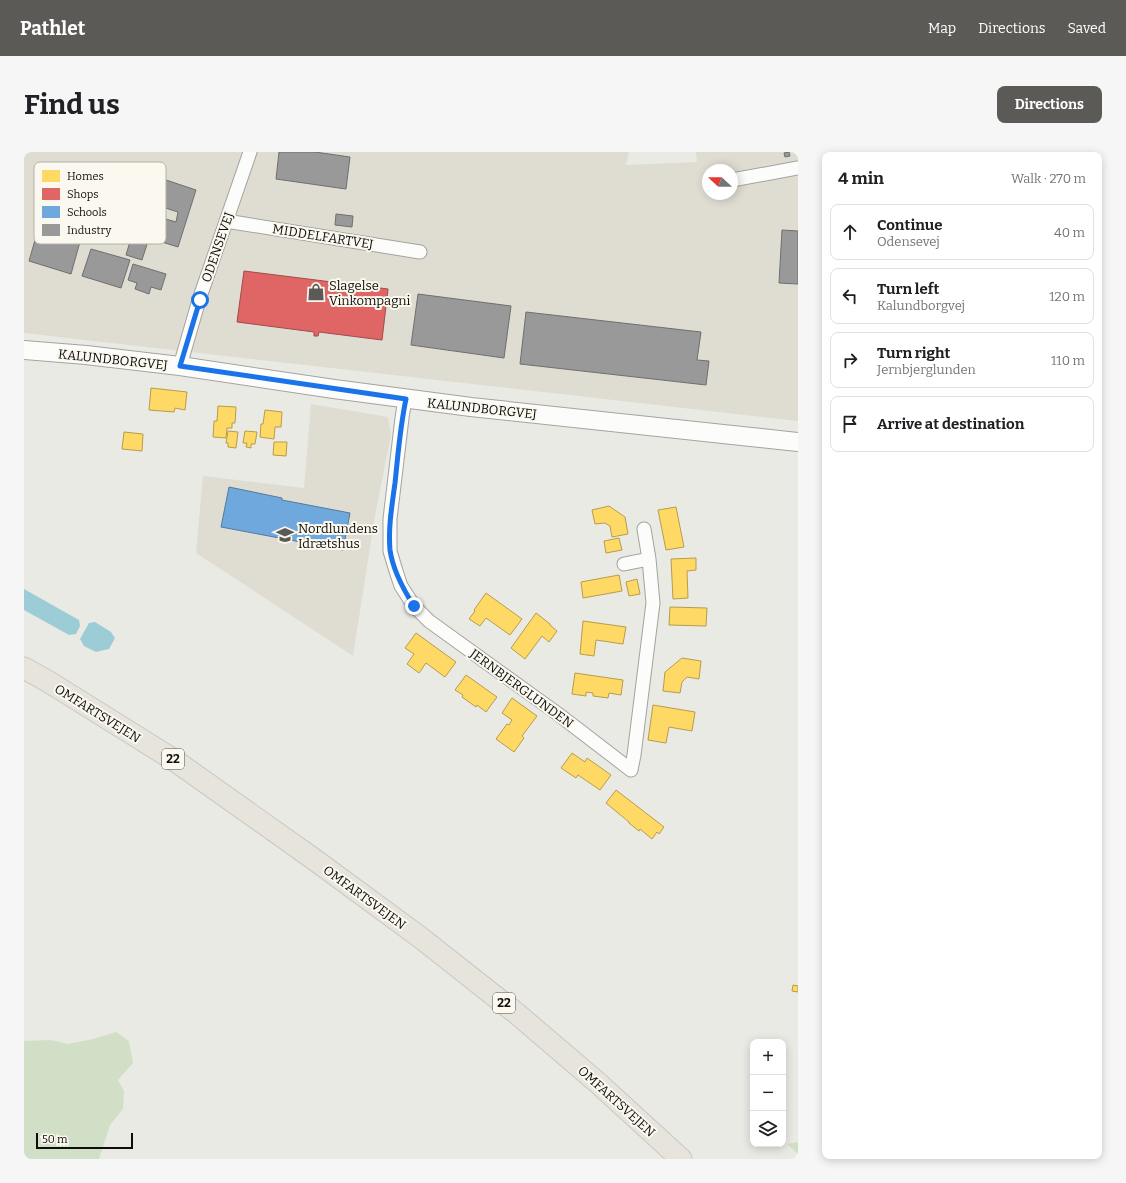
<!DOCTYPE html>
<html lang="en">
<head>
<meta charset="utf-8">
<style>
  :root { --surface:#fff; --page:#f6f6f6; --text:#202124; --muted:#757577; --line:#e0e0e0; --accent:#5b5a57 }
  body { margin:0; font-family:Bitter,serif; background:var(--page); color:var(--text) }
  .controls { position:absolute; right:12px; bottom:12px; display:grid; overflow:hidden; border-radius:8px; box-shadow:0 2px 10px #0003 }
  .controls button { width:36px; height:36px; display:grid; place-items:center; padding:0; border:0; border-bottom:1px solid var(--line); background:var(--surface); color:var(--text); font:20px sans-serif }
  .compass { position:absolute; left:678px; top:12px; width:36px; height:36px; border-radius:50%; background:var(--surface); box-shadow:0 2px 10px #0003; rotate:292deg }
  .scale { position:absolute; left:12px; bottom:10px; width:97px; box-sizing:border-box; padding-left:4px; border:2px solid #0e0d0a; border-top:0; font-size:11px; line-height:14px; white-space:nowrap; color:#0e0d0a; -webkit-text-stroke:3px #fbf8ef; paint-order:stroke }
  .stop { position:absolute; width:12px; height:12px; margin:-9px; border:3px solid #1a73e8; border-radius:50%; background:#fff }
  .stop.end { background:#1a73e8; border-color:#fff; box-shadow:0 1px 4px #0008 }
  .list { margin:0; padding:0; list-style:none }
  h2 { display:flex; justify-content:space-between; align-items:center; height:52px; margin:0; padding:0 16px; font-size:17px }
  h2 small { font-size:13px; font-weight:400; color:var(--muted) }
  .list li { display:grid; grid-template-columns:26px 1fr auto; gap:12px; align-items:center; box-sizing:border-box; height:56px; margin:0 8px 8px; padding:0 8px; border:1px solid var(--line); border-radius:8px }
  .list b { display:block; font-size:15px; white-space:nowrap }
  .list p { margin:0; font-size:13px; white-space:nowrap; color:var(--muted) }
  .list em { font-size:13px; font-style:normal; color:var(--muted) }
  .icon { flex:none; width:22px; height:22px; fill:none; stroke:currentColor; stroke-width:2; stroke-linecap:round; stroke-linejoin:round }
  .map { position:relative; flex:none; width:774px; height:1007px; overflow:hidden; border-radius:8px }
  header { display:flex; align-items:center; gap:24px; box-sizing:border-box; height:56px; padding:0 20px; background:var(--accent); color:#fff }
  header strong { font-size:19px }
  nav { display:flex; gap:22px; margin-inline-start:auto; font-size:14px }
  .intro { display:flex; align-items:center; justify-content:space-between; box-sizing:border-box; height:96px; padding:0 24px }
  h1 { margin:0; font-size:28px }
  .button { padding:10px 18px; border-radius:8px; background:var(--accent); color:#fff; font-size:14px; font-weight:700 }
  main { display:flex; gap:24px; padding:0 24px }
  aside { flex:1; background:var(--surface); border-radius:8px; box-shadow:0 2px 10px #0003 }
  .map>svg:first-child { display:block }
</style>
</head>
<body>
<header>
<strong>Pathlet</strong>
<nav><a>Map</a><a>Directions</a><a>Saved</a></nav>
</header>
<div class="intro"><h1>Find us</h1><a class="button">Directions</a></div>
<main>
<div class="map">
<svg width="774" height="1007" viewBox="0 0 774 1007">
  <rect width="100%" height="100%" fill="#eaeae5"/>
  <path fill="#dfdcd2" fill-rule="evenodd" d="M 0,0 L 605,0 L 602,13 L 673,10 L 672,0 L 774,0 L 774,269 L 0,181 ZM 684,18 L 708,18 L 708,42 L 684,42 Z
    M 287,252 L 364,265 L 367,283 L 351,364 L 329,504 L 172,401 L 179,324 L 280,336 Z"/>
  <path fill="#d1dfc6" d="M 92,880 L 105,889 L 109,911 L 94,928 L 100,939 L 99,957 L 86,973 L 75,1007 L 0,1007 L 0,889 L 27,888 L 44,892 L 69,887 Z
    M 774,990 L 774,1002 L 763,992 Z"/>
  <path fill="#9cccd6" d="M 0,437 L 55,468 L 56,474 L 52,482 L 45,483 L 0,458 Z
    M 71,470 L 87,480 L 91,486 L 85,497 L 72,500 L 60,494 L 56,487 L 65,471 Z"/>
  <path fill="#ffd966" stroke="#b79c4a" d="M 127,236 L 163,240 L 161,258 L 151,256 L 150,260 L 125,258 Z
    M 194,254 L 212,255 L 211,271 L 208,271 L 208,276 L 203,276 L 202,286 L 189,285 L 190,269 L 193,269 Z
    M 241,258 L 258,260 L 257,275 L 251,275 L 250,287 L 236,285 L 237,272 L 239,272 Z
    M 204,279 L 214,280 L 212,296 L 204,295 L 204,291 L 202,291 Z
    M 221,279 L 233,280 L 231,292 L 227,292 L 227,296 L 222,295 L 223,291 L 219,291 Z
    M 100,280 L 119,282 L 118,299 L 98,297 Z
    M 250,290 L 263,290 L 262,304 L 249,303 Z
    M 585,354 L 601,365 L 604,382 L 588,385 L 586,374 L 581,371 L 571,372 L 568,358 Z
    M 652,355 L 660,395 L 642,398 L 634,358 Z
    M 595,386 L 598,398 L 582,401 L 580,389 Z
    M 672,406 L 672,418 L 663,419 L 664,446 L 649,447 L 647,407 Z
    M 595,423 L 598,439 L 559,446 L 557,430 Z
    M 613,427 L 616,442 L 605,444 L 602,430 Z
    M 462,441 L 498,467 L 486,483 L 462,466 L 456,474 L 445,467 L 451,459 L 450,458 Z
    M 646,455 L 683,456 L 682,474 L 645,473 Z
    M 512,461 L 526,472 L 526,473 L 533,479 L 525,490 L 518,484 L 501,507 L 487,496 Z
    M 559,469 L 602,475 L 599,492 L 572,488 L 570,504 L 556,502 Z
    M 392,481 L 432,510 L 421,525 L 402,511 L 395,521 L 383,512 L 390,502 L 381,496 Z
    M 658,506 L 677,509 L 675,527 L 663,525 L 658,530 L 656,541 L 639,539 L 641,520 Z
    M 551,521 L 599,528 L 597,543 L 585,541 L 584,546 L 569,544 L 569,541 L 562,540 L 562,544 L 548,542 Z
    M 442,523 L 473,545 L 462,560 L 453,553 L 452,555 L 438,545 L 439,543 L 431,538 Z
    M 488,546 L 513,564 L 498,584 L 500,586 L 490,600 L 472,587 L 483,572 L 485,573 L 488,568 L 478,561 Z
    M 629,553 L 671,560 L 668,579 L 645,575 L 642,591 L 624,588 Z
    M 548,601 L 561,610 L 563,606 L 587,623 L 576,638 L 554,623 L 552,626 L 537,616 Z
    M 592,638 L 640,675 L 635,682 L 633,680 L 628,687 L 616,677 L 615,679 L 605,671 L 605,670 L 582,651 Z
    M 769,833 L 774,834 L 774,840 L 768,839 Z"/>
  <path fill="#e06666" stroke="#a14b4a" d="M 220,119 L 364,137 L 358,188 L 295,180 L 294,184 L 290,184 L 290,180 L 213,170 Z"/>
  <path fill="#6fa8dc" stroke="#527a9d" d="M 205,335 L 258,346 L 258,348 L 326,361 L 319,398 L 197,375 Z"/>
  <path fill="#999" stroke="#6f6f6e" d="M 255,0 L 291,0 L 326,5 L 322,37 L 252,27 Z
    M 765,0 L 766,4 L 761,5 L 760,1 Z
    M 127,23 L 172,38 L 154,95 L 125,86 L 118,108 L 102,103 L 115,59 L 152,70 L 154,60 L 122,50 L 121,55 L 117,54 Z
    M 24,43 L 66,54 L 47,122 L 5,109 Z
    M 312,62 L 329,64 L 328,75 L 311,73 Z
    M 758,78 L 774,79 L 774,132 L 755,131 Z
    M 67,97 L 106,108 L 97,136 L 58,124 Z
    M 109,112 L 142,122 L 137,138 L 127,135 L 125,142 L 111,137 L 113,131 L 104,128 Z
    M 394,142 L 487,154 L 480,206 L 387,193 Z
    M 502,160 L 677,180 L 673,208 L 685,209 L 682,233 L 496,212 Z"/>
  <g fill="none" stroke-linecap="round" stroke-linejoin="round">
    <g stroke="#a4a39f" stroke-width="15">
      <path id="street" d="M 708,28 L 774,16
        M 202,69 L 396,100
        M 156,214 L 175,148 L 226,0
        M 381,247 L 378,266 L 366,367 L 366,399 L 372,419 L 377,434 L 390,454 L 405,469 L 534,562 L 607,618 L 610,603 L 629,451 L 625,407 L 620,377
        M 600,412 L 625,407"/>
    </g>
    <g stroke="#a4a39f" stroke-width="20">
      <path id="secondary" d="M 0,198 L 62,203 L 156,214 L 310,237 L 447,255 L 774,290"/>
    </g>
    <g stroke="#c8c7c4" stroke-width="23">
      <path id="primary" d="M 0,516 L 25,530 L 150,608 L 291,708 L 397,786 L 492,861 L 574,931 L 657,1007"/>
    </g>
    <use href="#street" stroke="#fcfcfb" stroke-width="13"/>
    <use href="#secondary" stroke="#fcfcfb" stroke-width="18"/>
    <use href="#primary" stroke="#e7e4db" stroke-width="21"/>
  </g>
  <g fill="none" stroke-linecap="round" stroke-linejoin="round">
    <path stroke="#1a73e8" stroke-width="5" d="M 176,148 L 156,214 L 382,247 C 376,275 374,303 371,331 C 368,353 364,376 366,398 C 369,419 379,437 390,454"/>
  </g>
  <defs>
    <g id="shop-bare" transform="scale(1.38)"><path d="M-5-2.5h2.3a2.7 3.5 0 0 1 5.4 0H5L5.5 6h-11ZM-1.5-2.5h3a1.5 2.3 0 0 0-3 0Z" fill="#5b5a57" stroke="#fbf8ef" stroke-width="2.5" paint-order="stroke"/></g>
    <g id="school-bare" transform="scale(1.38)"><path d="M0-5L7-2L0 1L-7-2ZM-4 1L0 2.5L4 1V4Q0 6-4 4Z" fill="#5b5a57" stroke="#fbf8ef" stroke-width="2.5" paint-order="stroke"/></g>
  </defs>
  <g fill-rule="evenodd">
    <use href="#shop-bare" x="292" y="140"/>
    <use href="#school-bare" x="261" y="383"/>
  </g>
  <g text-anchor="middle" stroke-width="4" stroke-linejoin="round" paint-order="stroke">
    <g fill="#fbf8ef" stroke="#55544f" stroke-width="1">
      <rect x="138" y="597" width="22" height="20" rx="3"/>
      <rect x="469" y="841" width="22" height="20" rx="3"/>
    </g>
    <g font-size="12" font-weight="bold" fill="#0e0d0a">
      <text x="149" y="611">22</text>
      <text x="480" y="855">22</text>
    </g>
    <g font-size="13" fill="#0e0d0a" stroke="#fbf8ef">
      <text transform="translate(299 84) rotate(9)" y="5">MIDDELFARTVEJ</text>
      <text transform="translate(193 95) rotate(-71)" y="5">ODENSEVEJ</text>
      <text transform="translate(89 207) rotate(6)" y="5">KALUNDBORGVEJ</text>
      <text transform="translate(458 256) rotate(6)" y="5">KALUNDBORGVEJ</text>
      <text transform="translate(498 536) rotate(36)" y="5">JERNBJERGLUNDEN</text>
      <text transform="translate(74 561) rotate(32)" y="5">OMFARTSVEJEN</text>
      <text transform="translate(341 745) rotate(36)" y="5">OMFARTSVEJEN</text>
      <text transform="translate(593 949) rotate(42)" y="5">OMFARTSVEJEN</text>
    </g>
    <g font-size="13" fill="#0e0d0a" stroke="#fbf8ef" text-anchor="start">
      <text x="305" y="138">Slagelse<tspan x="305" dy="15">Vinkompagni</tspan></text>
      <text x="274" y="381">Nordlundens<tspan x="274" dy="15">Idrætshus</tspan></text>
    </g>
  </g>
  <rect x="10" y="10" width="132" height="82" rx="6" fill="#fbf8ef" stroke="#b4b2aa" stroke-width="1"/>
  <rect x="18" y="18" width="18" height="12" fill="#ffd966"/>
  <rect x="18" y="36" width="18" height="12" fill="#e06666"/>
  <rect x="18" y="54" width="18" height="12" fill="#6fa8dc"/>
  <rect x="18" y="72" width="18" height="12" fill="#999"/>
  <g font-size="11" fill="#0e0d0a">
    <text x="43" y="28">Homes</text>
    <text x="43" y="46">Shops</text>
    <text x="43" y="64">Schools</text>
    <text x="43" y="82">Industry</text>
  </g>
</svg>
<div class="controls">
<button>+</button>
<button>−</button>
<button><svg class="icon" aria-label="layers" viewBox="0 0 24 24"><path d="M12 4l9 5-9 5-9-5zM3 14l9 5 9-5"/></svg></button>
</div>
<svg class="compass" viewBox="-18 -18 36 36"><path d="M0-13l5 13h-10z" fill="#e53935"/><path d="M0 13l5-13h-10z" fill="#757577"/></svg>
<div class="scale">50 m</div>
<div class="stop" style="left:176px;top:148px"></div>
<div class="stop end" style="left:390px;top:454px"></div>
</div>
<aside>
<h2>4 min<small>Walk · 270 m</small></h2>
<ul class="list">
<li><svg class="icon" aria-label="ahead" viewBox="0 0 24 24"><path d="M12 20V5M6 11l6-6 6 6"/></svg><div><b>Continue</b><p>Odensevej</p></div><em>40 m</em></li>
<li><svg class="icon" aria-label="left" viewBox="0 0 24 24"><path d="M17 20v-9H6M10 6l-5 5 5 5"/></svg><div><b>Turn left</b><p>Kalundborgvej</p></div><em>120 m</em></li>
<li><svg class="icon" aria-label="right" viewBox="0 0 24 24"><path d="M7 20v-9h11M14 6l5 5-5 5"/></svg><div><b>Turn right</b><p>Jernbjerglunden</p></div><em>110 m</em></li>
<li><svg class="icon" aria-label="arrive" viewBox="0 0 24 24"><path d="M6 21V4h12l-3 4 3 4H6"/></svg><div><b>Arrive at destination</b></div></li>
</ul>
</aside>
</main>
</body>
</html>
